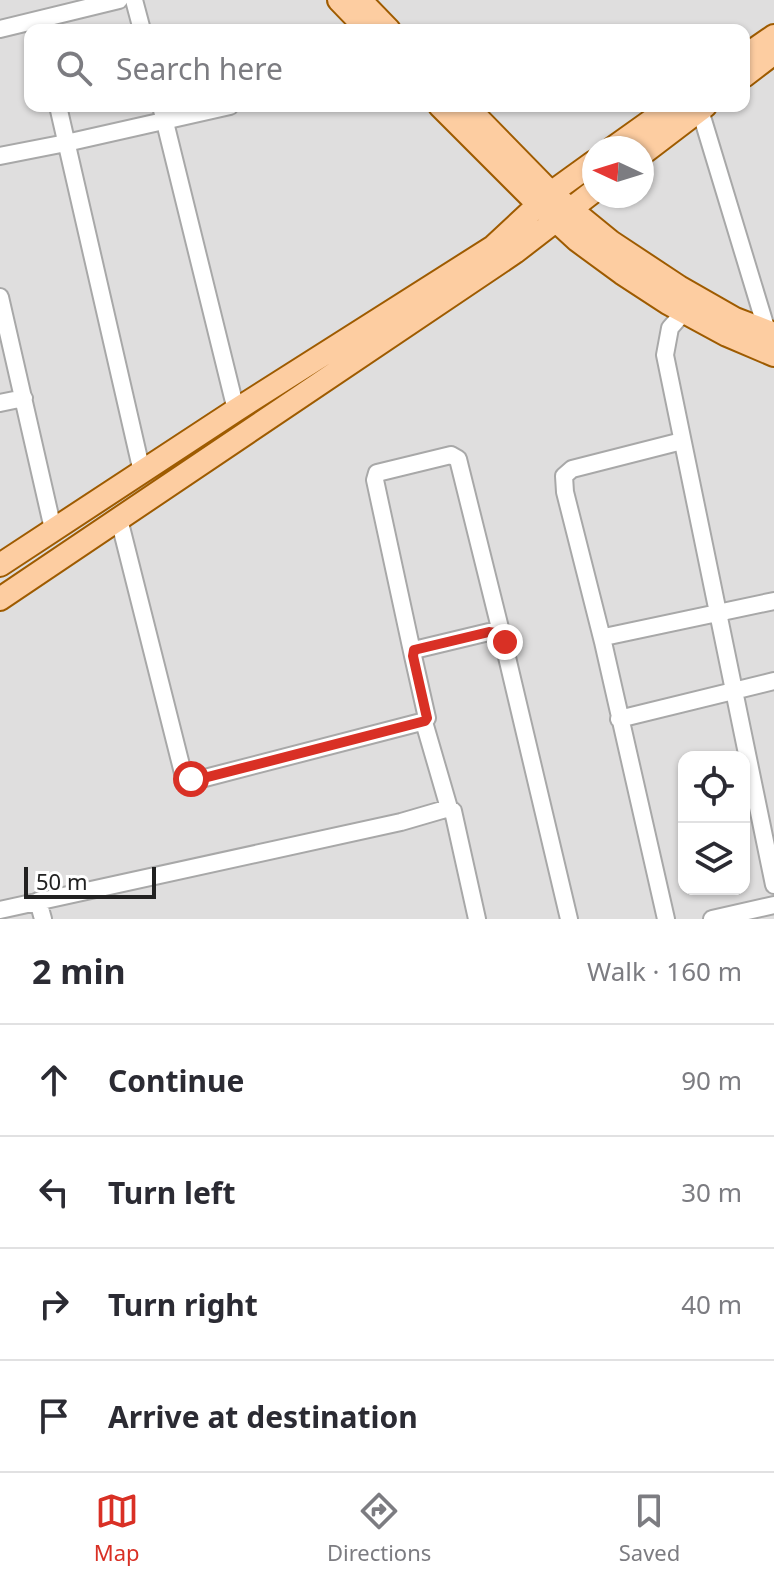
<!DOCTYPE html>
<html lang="en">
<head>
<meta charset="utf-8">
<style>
  :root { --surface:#fff; --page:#f2f2f3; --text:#2b2b33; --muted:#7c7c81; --line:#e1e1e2; --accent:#d93025 }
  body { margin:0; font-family:"Noto Sans",sans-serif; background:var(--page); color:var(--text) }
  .controls { position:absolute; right:24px; bottom:24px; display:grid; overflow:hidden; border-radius:16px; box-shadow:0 2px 6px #0004 }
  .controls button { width:72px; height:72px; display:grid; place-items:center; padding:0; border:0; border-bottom:2px solid var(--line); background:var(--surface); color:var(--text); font:40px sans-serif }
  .compass { position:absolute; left:582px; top:136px; width:72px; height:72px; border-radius:50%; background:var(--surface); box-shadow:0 2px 6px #0004; rotate:274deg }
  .scale { position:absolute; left:24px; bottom:20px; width:132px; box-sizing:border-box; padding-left:8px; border:4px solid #212121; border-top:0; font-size:22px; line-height:28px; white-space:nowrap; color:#212121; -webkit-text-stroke:6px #fff; paint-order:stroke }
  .stop { position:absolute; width:24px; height:24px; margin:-18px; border:6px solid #d93025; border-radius:50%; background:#fff }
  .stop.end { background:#d93025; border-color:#fff; box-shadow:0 2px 8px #0008 }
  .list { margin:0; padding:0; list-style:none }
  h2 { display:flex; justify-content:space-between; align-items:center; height:104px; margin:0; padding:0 32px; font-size:34px }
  h2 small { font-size:26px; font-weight:400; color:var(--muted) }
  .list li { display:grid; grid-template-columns:52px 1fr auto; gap:24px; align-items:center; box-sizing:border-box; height:112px; padding:0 32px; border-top:2px solid var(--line) }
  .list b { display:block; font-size:30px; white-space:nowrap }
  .list em { font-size:26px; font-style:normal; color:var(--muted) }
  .icon { flex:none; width:44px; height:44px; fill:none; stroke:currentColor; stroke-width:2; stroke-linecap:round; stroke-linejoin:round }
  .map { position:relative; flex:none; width:774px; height:919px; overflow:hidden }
  .search { position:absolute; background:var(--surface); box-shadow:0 2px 6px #0004; left:24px; right:24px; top:24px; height:88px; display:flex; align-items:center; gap:20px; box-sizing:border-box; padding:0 28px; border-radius:16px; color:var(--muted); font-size:30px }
  .sheet { height:552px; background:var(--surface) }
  nav { display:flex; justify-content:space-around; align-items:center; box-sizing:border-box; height:112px; border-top:2px solid var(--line); background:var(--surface); font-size:22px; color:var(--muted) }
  nav a { display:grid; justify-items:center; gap:4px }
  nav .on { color:var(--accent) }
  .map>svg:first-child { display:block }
</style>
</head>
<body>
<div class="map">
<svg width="774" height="919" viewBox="0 0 774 919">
  <rect width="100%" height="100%" fill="#f1ede8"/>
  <path fill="#dfdede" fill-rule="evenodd" d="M 0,0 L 774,0 L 774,919 L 0,919 ZM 30,30 L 744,30 L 744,106 L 30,106 ZM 594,148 L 642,148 L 642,196 L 594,196 ZM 684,757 L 744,757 L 744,889 L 684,889 Z"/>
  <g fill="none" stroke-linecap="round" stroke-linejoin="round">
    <g stroke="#a8a8a8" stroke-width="20">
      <path id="minor" d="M 134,0 L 142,30
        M 0,29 L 119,0
        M 58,106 L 142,472
        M 161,106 L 236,410
        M 700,110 L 767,331
        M 0,156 L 66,143 L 230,106
        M 0,297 L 53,529
        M 684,312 L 670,328 L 665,355 L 774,885
        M 0,403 L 24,398
        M 119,519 L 183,773 L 191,779 L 201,779 L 425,721 L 427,718 L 413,656 L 414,650 L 489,632 L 500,633 L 502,636 L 569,919
        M 603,642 L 565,492 L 564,476 L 572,469 L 682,441
        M 413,656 L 375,480 L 377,473 L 451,455 L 458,459 L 502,636
        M 619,719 L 774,681
        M 424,722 L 449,808
        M 38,901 L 43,919
        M 0,910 L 401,822 L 449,808 L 453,811 L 477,919
        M 666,919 L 603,642 L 605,637 L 609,636 L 774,601
        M 712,919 L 774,905"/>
    </g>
    <g stroke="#9e5b00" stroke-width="26">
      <path id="major" d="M 339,0 L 367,29
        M 360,0 L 389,30
        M 745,56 L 774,36
        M 744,76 L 774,53
        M 440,106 L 539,205 L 577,240 L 622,273 L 668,303 L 727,335 L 774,355
        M 466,106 L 551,193 L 611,242 L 679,287 L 735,319 L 774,334
        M 613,148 L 672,106
        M 642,154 L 705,106
        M 0,565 L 236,410 L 493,247 L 551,193 L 594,162
        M 0,599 L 515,252 L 594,191"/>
    </g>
    <use href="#minor" stroke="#fff" stroke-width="16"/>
    <use href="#major" stroke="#fdcda1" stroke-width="22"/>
  </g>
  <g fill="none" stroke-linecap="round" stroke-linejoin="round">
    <path stroke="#d93025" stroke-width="10" d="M 191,779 L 196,780 L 425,721 L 427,718 L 413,656 L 414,650 L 489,632 C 498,633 502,633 505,642"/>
  </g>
</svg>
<div class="controls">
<button><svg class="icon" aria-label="locate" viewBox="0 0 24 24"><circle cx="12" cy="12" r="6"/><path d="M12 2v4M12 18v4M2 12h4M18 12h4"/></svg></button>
<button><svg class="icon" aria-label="layers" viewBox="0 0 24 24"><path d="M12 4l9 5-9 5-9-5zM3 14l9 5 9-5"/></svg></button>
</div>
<svg class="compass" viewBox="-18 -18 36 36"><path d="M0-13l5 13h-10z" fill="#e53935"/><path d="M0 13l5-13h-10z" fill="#7c7c81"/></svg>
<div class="scale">50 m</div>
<div class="stop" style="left:191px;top:779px"></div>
<div class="stop end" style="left:505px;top:642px"></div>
<div class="search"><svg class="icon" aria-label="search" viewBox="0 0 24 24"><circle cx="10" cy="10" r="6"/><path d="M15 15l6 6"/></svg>Search here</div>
</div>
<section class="sheet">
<h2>2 min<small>Walk · 160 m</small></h2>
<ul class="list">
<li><svg class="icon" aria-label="ahead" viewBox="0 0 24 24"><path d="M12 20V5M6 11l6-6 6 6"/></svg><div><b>Continue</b></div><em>90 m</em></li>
<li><svg class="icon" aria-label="left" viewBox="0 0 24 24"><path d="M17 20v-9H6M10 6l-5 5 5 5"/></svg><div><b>Turn left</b></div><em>30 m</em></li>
<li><svg class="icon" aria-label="right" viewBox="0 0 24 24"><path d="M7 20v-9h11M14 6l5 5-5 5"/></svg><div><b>Turn right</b></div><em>40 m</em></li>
<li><svg class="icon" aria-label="arrive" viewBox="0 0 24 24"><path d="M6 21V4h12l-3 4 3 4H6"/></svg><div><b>Arrive at destination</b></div></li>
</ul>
</section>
<nav>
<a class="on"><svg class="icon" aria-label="map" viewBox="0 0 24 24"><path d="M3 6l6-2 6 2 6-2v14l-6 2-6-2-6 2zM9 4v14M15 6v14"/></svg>Map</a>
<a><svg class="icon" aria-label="directions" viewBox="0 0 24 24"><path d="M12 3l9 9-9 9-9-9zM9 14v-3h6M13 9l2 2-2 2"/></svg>Directions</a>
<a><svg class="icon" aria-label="saved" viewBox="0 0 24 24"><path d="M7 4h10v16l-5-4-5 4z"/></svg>Saved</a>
</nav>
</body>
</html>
